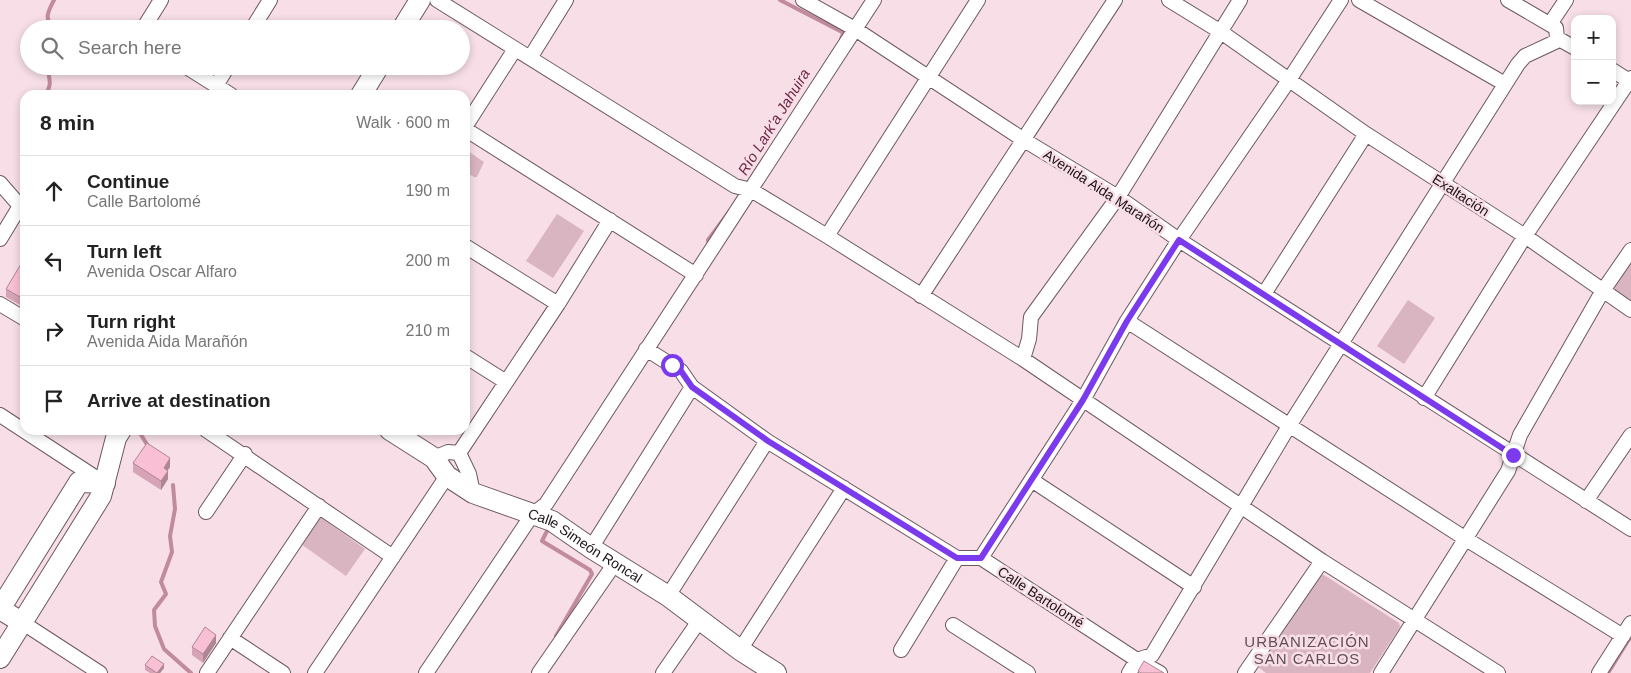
<!DOCTYPE html>
<html lang="en">
<head>
<meta charset="utf-8">
<style>
  :root { --surface:#fff; --page:#f2f2f2; --text:#222; --muted:#767676; --line:#e0e0e0 }
  body { margin:0; font-family:Helvetica,sans-serif; background:var(--page); color:var(--text) }
  .controls { position:absolute; right:15px; top:15px; display:grid; overflow:hidden; border-radius:10px; box-shadow:0 2px 8px #0003 }
  .controls button { width:45px; height:45px; display:grid; place-items:center; padding:0; border:0; border-bottom:1px solid var(--line); background:var(--surface); color:var(--text); font:25px sans-serif }
  .stop { position:absolute; width:15px; height:15px; margin:-11px; border:4px solid #7c3aed; border-radius:50%; background:#fff }
  .stop.end { background:#7c3aed; border-color:#fff; box-shadow:0 1px 5px #0008 }
  .list { margin:0; padding:0; list-style:none }
  h2 { display:flex; justify-content:space-between; align-items:center; height:65px; margin:0; padding:0 20px; font-size:21px }
  h2 small { font-size:16px; font-weight:400; color:var(--muted) }
  .list li { display:grid; grid-template-columns:32px 1fr auto; gap:15px; align-items:center; box-sizing:border-box; height:70px; padding:0 20px; border-top:1px solid var(--line) }
  .list b { display:block; font-size:19px; white-space:nowrap }
  .list p { margin:0; font-size:16px; white-space:nowrap; color:var(--muted) }
  .list em { font-size:16px; font-style:normal; color:var(--muted) }
  .icon { flex:none; width:28px; height:28px; fill:none; stroke:currentColor; stroke-width:2; stroke-linecap:round; stroke-linejoin:round }
  .map { position:relative; flex:none; width:1631px; height:673px; overflow:hidden }
  .search { position:absolute; background:var(--surface); box-shadow:0 2px 8px #0003; left:20px; top:20px; width:450px; height:55px; display:flex; align-items:center; gap:12px; box-sizing:border-box; padding:0 18px; border-radius:28px; color:var(--muted); font-size:19px }
  .panel { position:absolute; background:var(--surface); box-shadow:0 2px 8px #0003; left:20px; top:90px; width:450px; height:345px; border-radius:15px }
  .map>svg:first-child { display:block }
</style>
</head>
<body>
<div class="map">
<svg width="1631" height="673" viewBox="0 0 1631 673">
  <rect width="100%" height="100%" fill="#f7dee7"/>
  <path fill="#d9b4c1" d="M 465,149 L 484,162 L 477,177 L 474,177 L 465,172 Z
    M 557,214 L 584,231 L 553,278 L 526,261 Z
    M 1631,263 L 1631,301 L 1613,289 Z
    M 1408,300 L 1435,318 L 1404,364 L 1377,346 Z
    M 320,517 L 365,549 L 346,576 L 301,544 Z
    M 1324,575 L 1399,623 L 1400,627 L 1370,673 L 1266,673 L 1258,667 L 1318,576 Z"/>
  <g fill="none" stroke-linecap="round" stroke-linejoin="round">
    <path stroke="#c18a9f" stroke-width="4" d="M 54,0 C 48,12 43,19 55,29
      M 780,0 L 842,32 L 843,34 L 841,39
      M 45,95 C 53,84 49,79 47,66
      M 709,245 L 708,240 L 729,212
      M 138,430 L 148,446
      M 173,485 L 175,509 L 170,536 L 172,552 L 161,582 L 166,594 L 154,610 L 155,626 L 164,649 L 191,673
      M 549,527 L 542,541 L 590,570 L 592,574 L 556,636
      M 1608,673 L 1631,636"/>
    <g stroke="#6d5860" stroke-width="16">
      <path id="street" d="M 437,0 L 735,186 L 751,190 L 827,236 L 1023,359 L 1322,561 L 1498,673
        M 803,0 L 855,29 L 1024,140 L 1118,197 L 1179,240 L 1631,529
        M 1169,0 L 1221,32 L 1366,134 L 1525,236 L 1631,310
        M 1359,0 L 1505,84
        M 1550,24 L 1566,0
        M 143,29 L 161,0
        M 252,29 L 270,0
        M 1557,38 L 1575,48
        M 530,58 L 566,0
        M 185,66 L 231,95
        M 1612,70 L 1631,82
        M 216,86 L 228,66
        M 465,127 L 515,49
        M 465,129 L 696,275
        M 0,183 L 20,206 L 25,207
        M 827,236 L 978,0
        M 0,239 L 20,206
        M 465,246 L 558,304
        M 1264,294 L 1366,134
        M 921,296 L 1115,0
        M 0,304 L 25,319
        M 1127,321 L 1466,539 L 1623,636
        M 646,349 L 681,371 L 692,387 L 767,441 L 957,558 L 981,558 L 1137,660 L 1160,673
        M 465,356 L 506,382
        M 1023,359 L 1029,339 L 1031,317 L 1118,197 L 1240,0
        M 1424,398 L 1525,236 L 1631,78
        M 0,415 L 104,483
        M 206,430 L 393,557
        M 459,453 L 558,304 L 610,220
        M 434,458 L 448,452 L 459,453 L 469,474 L 473,493
        M 1033,481 L 1194,587
        M 1586,501 L 1631,435
        M 206,512 L 245,454
        M 591,548 L 692,387
        M 981,558 L 1083,400 L 1127,321 L 1179,240 L 1289,80 L 1341,0
        M 668,596 L 767,441
        M 23,623 L 100,673
        M 953,625 L 1028,673
        M 230,638 L 283,673
        M 740,650 L 844,488
        M 901,650 L 957,558
        M 207,673 L 319,506
        M 315,673 L 447,476
        M 426,673 L 532,515 L 546,504 L 874,0
        M 539,673 L 615,563
        M 663,673 L 699,621
        M 1129,673 L 1137,660 L 1152,655 L 1289,426 L 1518,64 L 1525,56 L 1555,42 L 1557,38 L 1556,28 L 1508,0
        M 1245,673 L 1322,561
        M 1381,673 L 1508,471 L 1520,435 L 1602,292 L 1631,250
        M 1599,673 L 1631,623"/>
    </g>
    <g stroke="#6d5860" stroke-width="22">
      <g id="secondary">
        <path d="M 402,29 L 420,0"/>
        <path d="M 361,95 L 379,66"/>
        <path id="s1" d="M 390,430 L 434,458 L 447,476 L 473,493 L 552,521 L 591,548 L 668,596 L 740,650 L 776,673"/>
        <path d="M 23,623 L 0,609 L 79,482 L 105,483"/>
        <path d="M 0,658 L 101,496 L 116,438 L 121,430"/>
      </g>
    </g>
    <use href="#street" stroke="#fff" stroke-width="14"/>
    <use href="#secondary" stroke="#fff" stroke-width="20"/>
  </g>
  <path fill="#d6a4b6" d="M 25,267 L 25,296 L 20,305 L 6,297 L 6,289 Z
    M 133,463 L 170,467 L 167,470 L 168,479 L 161,490 L 133,472 Z
    M 216,643 L 203,663 L 192,655 L 192,647 Z
    M 145,665 L 164,668 L 160,673 L 150,673 L 145,670 Z"/>
  <path fill="#ae8694" d="M 25,288 L 25,296 L 20,305 L 20,297 Z
    M 170,458 L 170,467 L 164,476 L 164,468 Z
    M 168,471 L 168,479 L 161,490 L 161,481 Z
    M 216,635 L 216,643 L 203,663 L 203,654 Z
    M 164,664 L 164,668 L 160,673 L 157,673 Z"/>
  <path fill="#f9bfd4" stroke="#ae8694" d="M 21,264 L 25,267 L 25,277 L 24,279 L 25,280 L 25,288 L 20,297 L 6,289 Z
    M 147,443 L 170,458 L 164,468 L 168,471 L 161,481 L 133,463 Z
    M 205,627 L 216,635 L 203,654 L 192,647 Z
    M 152,656 L 164,664 L 157,673 L 145,665 Z
    M 1144,661 L 1164,673 L 1141,673 L 1138,671 Z"/>
  <g fill="none" stroke-linecap="round" stroke-linejoin="round">
    <path stroke="#7c3aed" stroke-width="6" d="M 672,365 L 681,371 L 692,387 L 768,441 L 957,558 L 981,558 L 1083,400 L 1127,321 L 1179,240 L 1513,455"/>
  </g>
  <g text-anchor="middle" stroke-width="5" stroke-linejoin="round" paint-order="stroke">
    <g font-size="14" fill="#1d1417" stroke="#f7dee7">
      <text transform="translate(1104 191) rotate(33)" y="5">Avenida Aida Marañón</text>
      <text transform="translate(1461 195) rotate(33)" y="5">Exaltación</text>
      <text dy="5" stroke="none"><textPath href="#s1" startOffset="230">Calle Simeón Roncal</textPath></text>
      <text transform="translate(1041 597) rotate(33)" y="5">Calle Bartolomé</text>
    </g>
    <g font-size="15" font-style="italic" fill="#6e2b49" stroke="#f7dee7">
      <text transform="translate(774 122) rotate(-58)" y="5">Río Lark’a Jahuira</text>
    </g>
    <g font-size="15" letter-spacing="1" fill="#644f57" stroke="#f7dee7">
      <text x="1307" y="647">URBANIZACIÓN<tspan x="1307" dy="17">SAN CARLOS</tspan></text>
    </g>
  </g>
</svg>
<div class="controls">
<button>+</button>
<button>−</button>
</div>
<div class="stop" style="left:672px;top:365px"></div>
<div class="stop end" style="left:1513px;top:455px"></div>
<div class="search"><svg class="icon" aria-label="search" viewBox="0 0 24 24"><circle cx="10" cy="10" r="6"/><path d="M15 15l6 6"/></svg>Search here</div>
<section class="panel">
<h2>8 min<small>Walk · 600 m</small></h2>
<ul class="list">
<li><svg class="icon" aria-label="ahead" viewBox="0 0 24 24"><path d="M12 20V5M6 11l6-6 6 6"/></svg><div><b>Continue</b><p>Calle Bartolomé</p></div><em>190 m</em></li>
<li><svg class="icon" aria-label="left" viewBox="0 0 24 24"><path d="M17 20v-9H6M10 6l-5 5 5 5"/></svg><div><b>Turn left</b><p>Avenida Oscar Alfaro</p></div><em>200 m</em></li>
<li><svg class="icon" aria-label="right" viewBox="0 0 24 24"><path d="M7 20v-9h11M14 6l5 5-5 5"/></svg><div><b>Turn right</b><p>Avenida Aida Marañón</p></div><em>210 m</em></li>
<li><svg class="icon" aria-label="arrive" viewBox="0 0 24 24"><path d="M6 21V4h12l-3 4 3 4H6"/></svg><div><b>Arrive at destination</b></div></li>
</ul>
</section>
</div>
</body>
</html>
